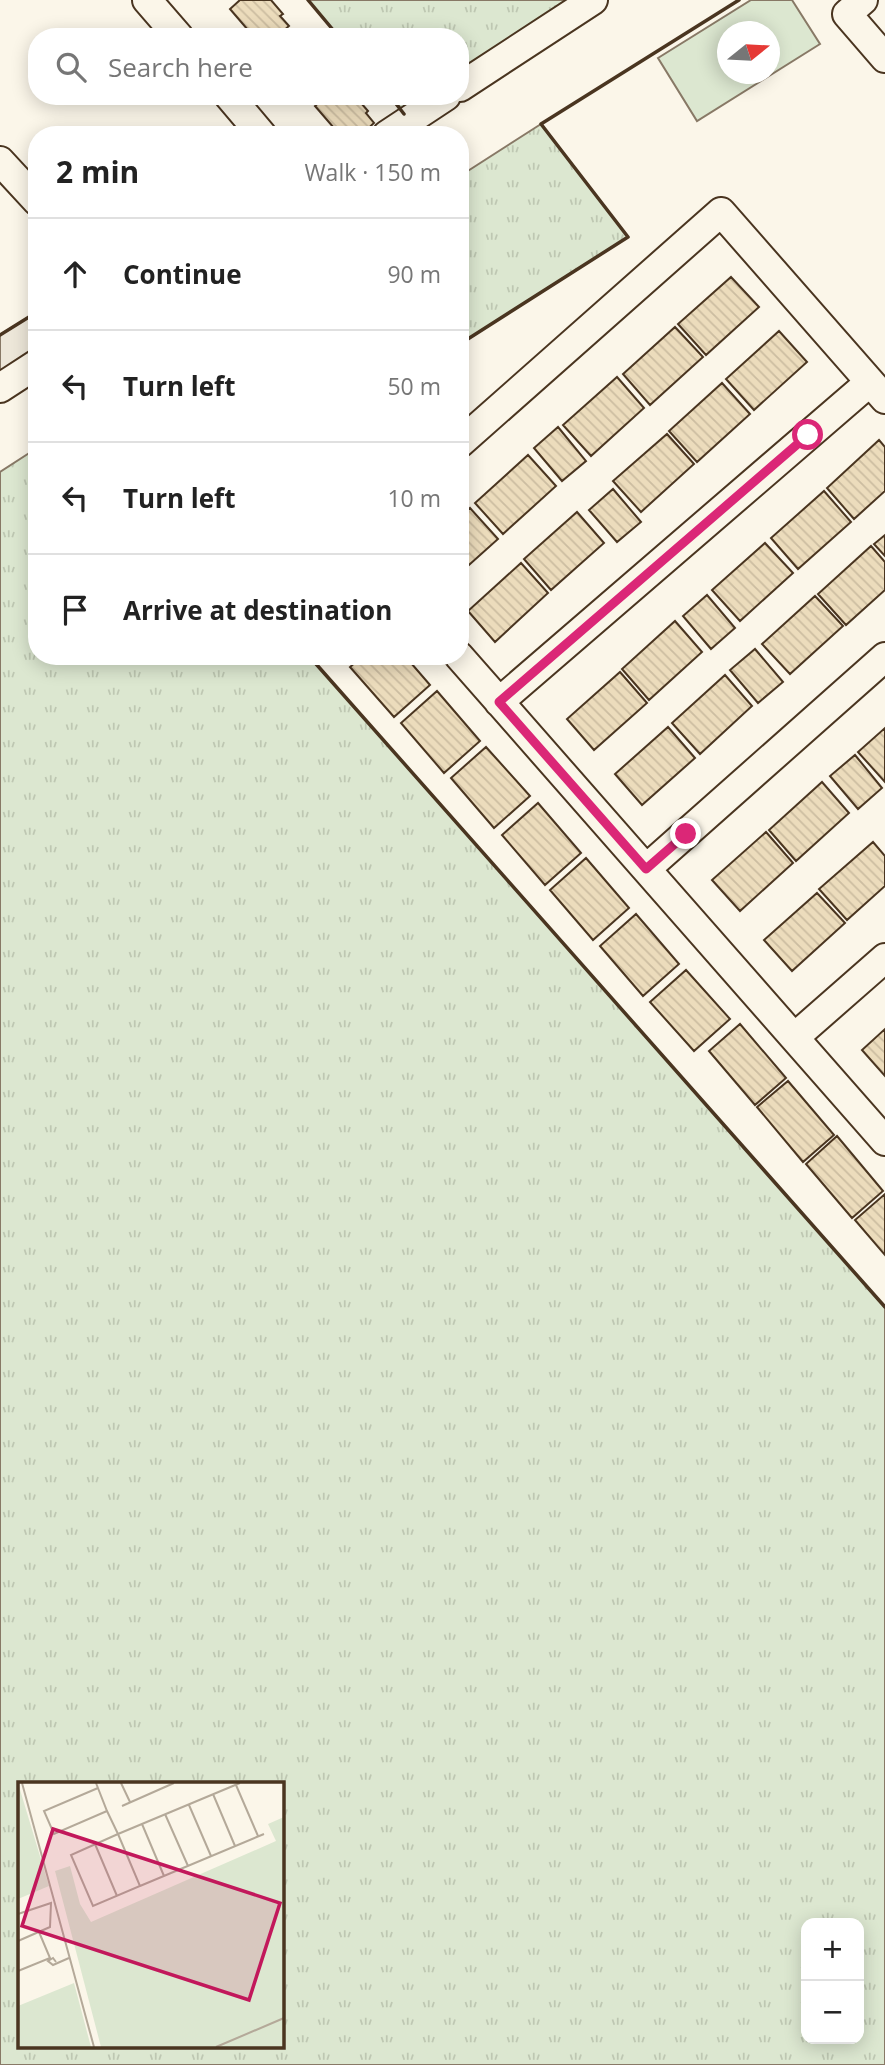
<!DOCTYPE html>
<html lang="en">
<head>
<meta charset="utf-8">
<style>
  :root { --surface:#fff; --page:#f6f6f6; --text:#222; --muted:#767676; --line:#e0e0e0 }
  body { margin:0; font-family:"Open Sans",sans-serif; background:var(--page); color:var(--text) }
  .controls { position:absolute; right:21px; bottom:21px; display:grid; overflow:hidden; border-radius:14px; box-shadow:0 4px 18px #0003 }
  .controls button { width:63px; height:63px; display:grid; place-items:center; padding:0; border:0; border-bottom:2px solid var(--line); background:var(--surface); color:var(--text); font:35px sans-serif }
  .compass { position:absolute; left:717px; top:21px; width:63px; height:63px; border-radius:50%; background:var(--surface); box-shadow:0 4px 18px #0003; rotate:72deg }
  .stop { position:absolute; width:21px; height:21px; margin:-16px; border:5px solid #db2777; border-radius:50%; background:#fff }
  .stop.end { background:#db2777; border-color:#fff; box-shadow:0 2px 7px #0008 }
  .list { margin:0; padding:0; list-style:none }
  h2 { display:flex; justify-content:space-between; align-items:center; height:91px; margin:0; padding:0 28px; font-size:30px }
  h2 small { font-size:23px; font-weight:400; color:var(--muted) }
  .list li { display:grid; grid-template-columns:46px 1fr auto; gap:21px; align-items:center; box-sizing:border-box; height:112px; padding:0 28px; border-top:2px solid var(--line) }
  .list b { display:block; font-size:26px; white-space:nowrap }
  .list em { font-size:23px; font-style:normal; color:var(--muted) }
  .icon { flex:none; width:38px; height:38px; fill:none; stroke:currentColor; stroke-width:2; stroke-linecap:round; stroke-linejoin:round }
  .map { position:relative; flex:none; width:885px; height:2065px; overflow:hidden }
  .search { position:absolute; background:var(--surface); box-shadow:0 4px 18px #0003; left:28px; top:28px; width:441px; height:77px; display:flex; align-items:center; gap:18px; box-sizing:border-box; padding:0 24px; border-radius:28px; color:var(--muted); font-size:26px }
  .panel { position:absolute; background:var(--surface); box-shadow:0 4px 18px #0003; left:28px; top:126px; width:441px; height:539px; border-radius:28px }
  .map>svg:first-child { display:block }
</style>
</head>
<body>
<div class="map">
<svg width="885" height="2065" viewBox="0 0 885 2065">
  <defs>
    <pattern id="grass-tufts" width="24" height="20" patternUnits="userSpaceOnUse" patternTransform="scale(1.75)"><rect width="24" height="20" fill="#dce7d0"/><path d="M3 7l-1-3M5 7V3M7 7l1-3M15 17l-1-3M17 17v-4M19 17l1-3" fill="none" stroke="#bec7b2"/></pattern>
    <pattern id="building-back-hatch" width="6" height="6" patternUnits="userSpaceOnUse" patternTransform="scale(1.75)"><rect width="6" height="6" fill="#ecdcbc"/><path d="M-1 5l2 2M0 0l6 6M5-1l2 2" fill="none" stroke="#ccbda1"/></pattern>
  </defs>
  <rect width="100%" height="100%" fill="#fbf6e9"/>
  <path fill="url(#grass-tufts)" stroke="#887966" stroke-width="2" fill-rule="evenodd" d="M 308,0 L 578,0 L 460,77 L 460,37 L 339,37 Z
    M 390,96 L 430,96 L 405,113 Z
    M 541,124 L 628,237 L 460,344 L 460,176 Z
    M 37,448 L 37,656 L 309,656 L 885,1307 L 885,2065 L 0,2065 L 0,472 ZM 19,1783 L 282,1783 L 282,2046 L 19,2046 ZM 806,1923 L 859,1923 L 859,2039 L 806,2039 Z"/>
  <path fill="#dce7d0" stroke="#887966" stroke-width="2" fill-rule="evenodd" d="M 751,0 L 792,0 L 820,44 L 697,121 L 658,58 ZM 728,32 L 770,32 L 770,74 L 728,74 Z"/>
  <path fill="#ede7d9" stroke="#887966" stroke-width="2" d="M 37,312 L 37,356 L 0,380 L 0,335 Z"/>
  <path fill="url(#building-back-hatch)" stroke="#4a3520" stroke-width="2" d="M 240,0 L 271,0 L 283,14 L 280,16 L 289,26 L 276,37 L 254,37 L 230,9 Z
    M 327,96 L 355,96 L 368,111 L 366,113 L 374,123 L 361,135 L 340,135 L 315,106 Z
    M 731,277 L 759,307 L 706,355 L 678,324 Z
    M 675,327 L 703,357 L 650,405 L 623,374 Z
    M 779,331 L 807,362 L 754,410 L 726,379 Z
    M 617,377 L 644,408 L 591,456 L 563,425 Z
    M 722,383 L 750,414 L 697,462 L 669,431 Z
    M 558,427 L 586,461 L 562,481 L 534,448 Z
    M 667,434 L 694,464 L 641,512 L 613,481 Z
    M 879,440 L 885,447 L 885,491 L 854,519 L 827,488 Z
    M 528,455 L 556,486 L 503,534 L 475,503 Z
    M 613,489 L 641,522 L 617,542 L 589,510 Z
    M 824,491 L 851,522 L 798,569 L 771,538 Z
    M 470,508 L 498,539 L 460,573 L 460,517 Z
    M 577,512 L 604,543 L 551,590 L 524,559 Z
    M 885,535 L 885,556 L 874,544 Z
    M 765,543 L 793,573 L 740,621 L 712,590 Z
    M 871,546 L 885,562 L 885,590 L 846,625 L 818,594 Z
    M 521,563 L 548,593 L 495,642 L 468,611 Z
    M 707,595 L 735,628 L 711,649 L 683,616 Z
    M 815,596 L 843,626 L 790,674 L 762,644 Z
    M 675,621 L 702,652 L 649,700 L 622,669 Z
    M 755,649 L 783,682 L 758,703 L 730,670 Z
    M 363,656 L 405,656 L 430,685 L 394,717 L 350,667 Z
    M 620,672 L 647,703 L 594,750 L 567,719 Z
    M 725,675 L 752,706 L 700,754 L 672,723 Z
    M 437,691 L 480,741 L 444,773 L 401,723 Z
    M 668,727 L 695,758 L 642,805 L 615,774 Z
    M 885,728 L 885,782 L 858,752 Z
    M 486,747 L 530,796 L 494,828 L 451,778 Z
    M 855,755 L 882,788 L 858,809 L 830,776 Z
    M 822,782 L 849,813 L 796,861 L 769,830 Z
    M 538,803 L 581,853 L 545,885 L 502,835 Z
    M 766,832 L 793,863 L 740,911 L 712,880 Z
    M 873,842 L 885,856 L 885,886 L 847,920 L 819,889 Z
    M 586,858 L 629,908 L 593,940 L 550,890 Z
    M 817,893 L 845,923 L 792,971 L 764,940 Z
    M 636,914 L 679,964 L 643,996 L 600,946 Z
    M 686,970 L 730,1019 L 694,1051 L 650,1002 Z
    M 740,1024 L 786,1078 L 755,1105 L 709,1051 Z
    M 885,1029 L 885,1076 L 862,1050 Z
    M 788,1081 L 834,1135 L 803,1162 L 757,1107 Z
    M 837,1136 L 883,1191 L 852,1218 L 806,1164 Z
    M 885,1194 L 885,1255 L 855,1220 Z"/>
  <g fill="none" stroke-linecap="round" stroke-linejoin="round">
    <g stroke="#4a3520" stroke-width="32">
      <path id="street" d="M 147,0 L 179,37
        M 863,0 L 847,14 L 885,58
        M 460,87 L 593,0
        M 229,96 L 262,135
        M 387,135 L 446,96
        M 0,161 L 37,201
        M 0,388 L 37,364
        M 460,443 L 721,212 L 885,399
        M 459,656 L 646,869 L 885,657
        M 499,702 L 870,382
        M 646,869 L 885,1141
        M 795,1037 L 885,958"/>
    </g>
    <use href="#street" stroke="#fbf6e9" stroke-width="28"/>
    <path stroke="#4a3520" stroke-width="3.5" d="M 308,0 L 339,37
      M 390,96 L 404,114
      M 0,335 L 37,312
      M 460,344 L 628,237 L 541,124 L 739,0
      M 309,656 L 885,1307"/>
  </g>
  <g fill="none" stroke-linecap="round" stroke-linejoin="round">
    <path stroke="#db2777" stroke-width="9" d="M 686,834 L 646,869 L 499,702 L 808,435"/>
  </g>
  <g transform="translate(18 1782)">
    <rect width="266" height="266" fill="#fbf6e9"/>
    <path d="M 0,1 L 31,104 L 0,117 ZM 266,35 L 266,265 L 83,265 L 37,89 L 52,84 L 62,122 L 73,140 L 258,59 L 250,42 ZM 56,201 L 73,265 L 0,265 L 0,224 Z" fill="#dce7d0"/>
    <path fill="none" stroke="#b4a999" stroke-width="2" d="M 4,1 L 76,265M 78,1 L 89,29 L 100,52 L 122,104 L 75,124 L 53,73 L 100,52 L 222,1M 103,1 L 112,20M 218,3 L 240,54M 80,6 L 26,29 L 36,52 L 89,29M 195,12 L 217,64M 171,23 L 193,74M 104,24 L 156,1M 147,32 L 170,84M 124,42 L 146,94M 77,62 L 99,114M 122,104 L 246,52M 0,132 L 33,121 L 32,145 L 0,159M 38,180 L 35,176 L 30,179 L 35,183 L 51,176M 0,189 L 32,176 L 21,150M 198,265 L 266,236"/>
    <path fill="#c2185b" fill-opacity="0.15" stroke="#c2185b" stroke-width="3.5" d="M 35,47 L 262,121 L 231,218 L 4,144 Z"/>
    <rect width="266" height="266" fill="none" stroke="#4a3520" stroke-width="3.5"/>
  </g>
</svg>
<div class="controls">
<button>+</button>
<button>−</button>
</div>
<svg class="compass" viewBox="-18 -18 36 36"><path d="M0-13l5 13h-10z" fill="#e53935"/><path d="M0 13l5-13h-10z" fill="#767676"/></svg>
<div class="stop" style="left:808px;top:435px"></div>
<div class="stop end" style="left:686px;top:834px"></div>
<div class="search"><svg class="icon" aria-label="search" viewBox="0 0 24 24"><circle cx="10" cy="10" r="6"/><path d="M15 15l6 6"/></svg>Search here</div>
<section class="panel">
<h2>2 min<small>Walk · 150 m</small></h2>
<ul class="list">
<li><svg class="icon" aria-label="ahead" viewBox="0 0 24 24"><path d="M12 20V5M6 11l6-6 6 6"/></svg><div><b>Continue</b></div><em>90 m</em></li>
<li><svg class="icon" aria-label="left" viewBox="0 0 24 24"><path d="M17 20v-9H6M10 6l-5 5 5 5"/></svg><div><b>Turn left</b></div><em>50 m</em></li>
<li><svg class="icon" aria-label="left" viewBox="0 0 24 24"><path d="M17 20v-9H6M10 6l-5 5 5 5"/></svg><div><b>Turn left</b></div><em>10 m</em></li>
<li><svg class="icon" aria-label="arrive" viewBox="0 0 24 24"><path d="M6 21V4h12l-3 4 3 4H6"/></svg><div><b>Arrive at destination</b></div></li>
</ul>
</section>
</div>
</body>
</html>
